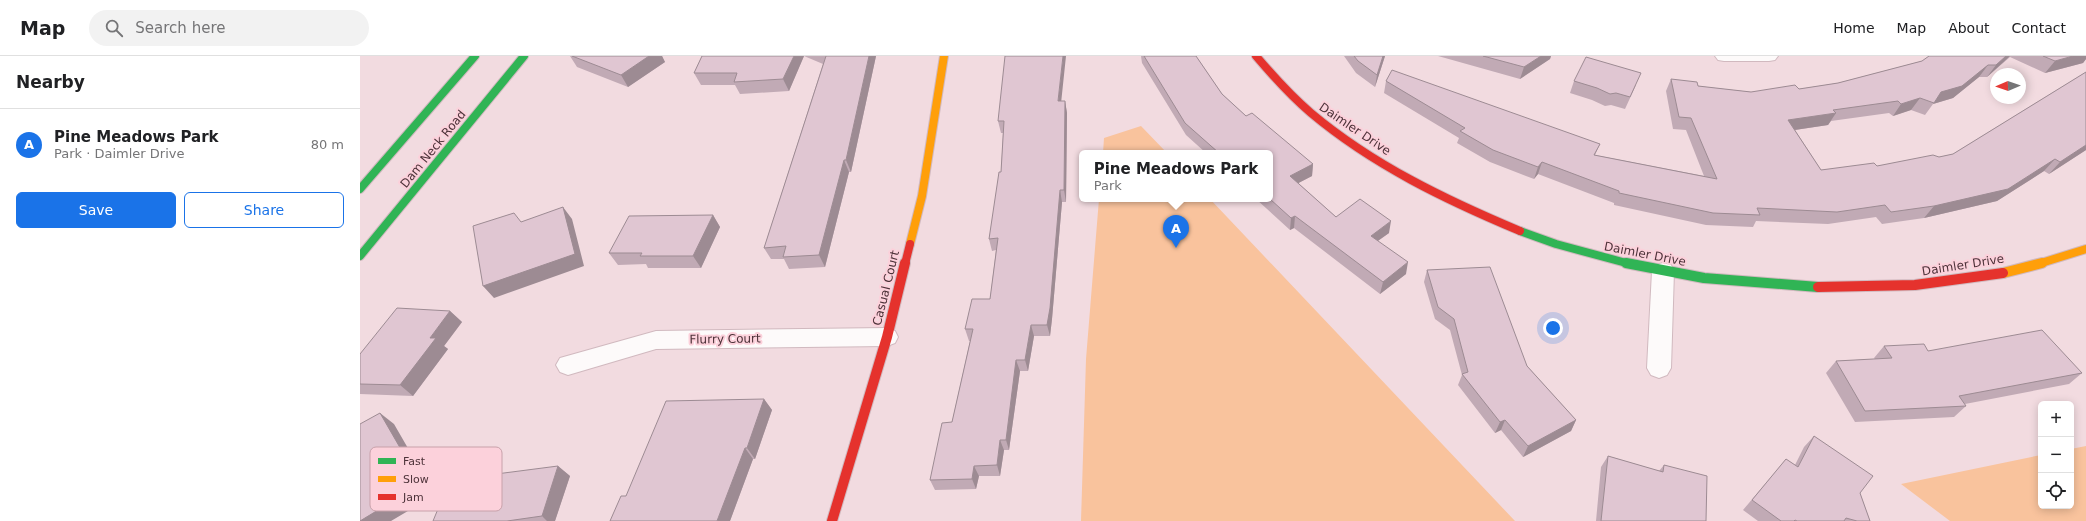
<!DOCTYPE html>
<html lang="en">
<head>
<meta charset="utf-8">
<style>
  :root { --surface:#fff; --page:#f2f2f2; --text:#202124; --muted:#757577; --line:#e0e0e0; --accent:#1a73e8 }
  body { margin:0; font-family:"DejaVu Sans",sans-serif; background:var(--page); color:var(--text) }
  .controls { position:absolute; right:12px; bottom:12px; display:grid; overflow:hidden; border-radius:6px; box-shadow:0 2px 10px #0003 }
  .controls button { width:36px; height:36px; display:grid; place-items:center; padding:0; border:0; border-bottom:1px solid var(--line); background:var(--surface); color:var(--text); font:20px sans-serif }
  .compass { position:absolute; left:1630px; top:12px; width:36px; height:36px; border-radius:50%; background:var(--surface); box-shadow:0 2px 10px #0003; rotate:268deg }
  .you { position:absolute; left:1193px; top:272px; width:14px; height:14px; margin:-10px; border:3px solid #fff; border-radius:50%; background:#1a73e8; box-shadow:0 0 0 6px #1a73e833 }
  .badge { display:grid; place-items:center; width:26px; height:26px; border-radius:50%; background:var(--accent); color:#fff; font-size:13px; font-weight:700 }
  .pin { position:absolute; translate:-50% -33px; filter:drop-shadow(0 1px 2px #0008) }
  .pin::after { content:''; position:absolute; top:21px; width:14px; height:12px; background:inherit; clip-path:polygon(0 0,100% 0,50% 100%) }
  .popup { position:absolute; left:719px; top:94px; width:194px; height:52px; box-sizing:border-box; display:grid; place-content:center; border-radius:6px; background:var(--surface); filter:drop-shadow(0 1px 3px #0005); font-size:13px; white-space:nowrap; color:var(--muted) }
  .popup b { font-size:15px; color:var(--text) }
  .popup::after { content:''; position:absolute; left:50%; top:100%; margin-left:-8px; border:8px solid transparent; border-top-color:var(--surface) }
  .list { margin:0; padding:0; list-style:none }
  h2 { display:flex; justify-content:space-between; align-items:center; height:52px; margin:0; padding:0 16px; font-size:17px }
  h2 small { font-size:13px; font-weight:400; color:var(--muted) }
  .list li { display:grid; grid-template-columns:26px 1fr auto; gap:12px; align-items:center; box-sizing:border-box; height:72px; padding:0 16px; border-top:1px solid var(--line) }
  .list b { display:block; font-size:15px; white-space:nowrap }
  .list p { margin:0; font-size:13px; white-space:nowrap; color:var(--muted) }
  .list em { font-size:13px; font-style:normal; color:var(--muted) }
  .actions { display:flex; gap:8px; padding:12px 16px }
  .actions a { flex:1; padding:9px 0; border:1px solid var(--accent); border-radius:6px; text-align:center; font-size:14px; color:var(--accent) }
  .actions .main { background:var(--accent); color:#fff }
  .icon { flex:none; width:22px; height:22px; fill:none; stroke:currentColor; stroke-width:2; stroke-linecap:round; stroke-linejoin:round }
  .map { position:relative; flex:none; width:1726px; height:465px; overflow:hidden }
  header { display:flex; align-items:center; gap:24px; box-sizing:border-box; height:56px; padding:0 20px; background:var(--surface); border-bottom:1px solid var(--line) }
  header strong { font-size:19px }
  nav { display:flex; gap:22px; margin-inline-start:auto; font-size:14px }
  .search { width:280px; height:36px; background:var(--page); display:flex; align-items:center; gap:10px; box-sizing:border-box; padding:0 14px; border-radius:22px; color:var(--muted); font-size:15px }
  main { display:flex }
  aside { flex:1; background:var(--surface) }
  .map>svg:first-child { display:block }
</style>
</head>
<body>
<header>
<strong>Map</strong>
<div class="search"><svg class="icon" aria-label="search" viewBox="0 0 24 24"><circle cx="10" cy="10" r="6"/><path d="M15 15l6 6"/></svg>Search here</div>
<nav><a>Home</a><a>Map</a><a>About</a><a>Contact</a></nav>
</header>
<main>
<aside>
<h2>Nearby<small></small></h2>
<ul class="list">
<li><span class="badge">A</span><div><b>Pine Meadows Park</b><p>Park · Daimler Drive</p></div><em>80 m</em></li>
</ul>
<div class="actions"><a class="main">Save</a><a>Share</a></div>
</aside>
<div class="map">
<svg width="1726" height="465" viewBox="0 0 1726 465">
  <rect width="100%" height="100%" fill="#f2dbe0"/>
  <path fill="#f9c39d" d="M 781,70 L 807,97 L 743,97 L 744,82 Z
    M 739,143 L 850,143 L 1155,465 L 721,465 L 726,303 Z
    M 1726,390 L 1726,465 L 1590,465 L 1541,428 L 1681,399 L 1681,450 L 1711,450 L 1711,393 Z"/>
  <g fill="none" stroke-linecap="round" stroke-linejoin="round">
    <g stroke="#d1b9bf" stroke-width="2">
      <path id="street" d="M 1355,0 L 1418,0 L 1415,4 L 1409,5 L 1364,5 L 1358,4 Z
        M 1303,207 L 1311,209 L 1314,215 L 1311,312 L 1307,319 L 1299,322 L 1291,319 L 1287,312 L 1292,215 L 1295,209 Z
        M 527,272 L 535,275 L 538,281 L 535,287 L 527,290 L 296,293 L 208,319 L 200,316 L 196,309 L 200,302 L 296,275 Z"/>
    </g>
    <g stroke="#d1b9bf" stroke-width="10">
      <path id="fast-far1" d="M 0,133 L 115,0
        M 1160,175 L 1196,188 L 1270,208
        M 0,200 L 164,0"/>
    </g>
    <g stroke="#d1b9bf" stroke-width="12">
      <path id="fast" d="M 1266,207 L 1344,222 L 1458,231"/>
    </g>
    <g stroke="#d1b9bf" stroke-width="10">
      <path id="slow-far1" d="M 550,188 L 562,140 L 584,0
        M 1678,208 L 1726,193"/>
    </g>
    <g stroke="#d1b9bf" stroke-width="12">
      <path id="slow" d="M 1643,217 L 1682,207"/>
    </g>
    <g stroke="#d1b9bf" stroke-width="10">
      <path id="jam-far1" d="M 896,0 C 913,20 931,40 951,57 C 1013,109 1086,144 1160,175
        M 545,208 L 550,188"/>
    </g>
    <g stroke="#d1b9bf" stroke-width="12">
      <path id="jam" d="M 1458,231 L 1555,229 L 1643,217
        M 472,465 L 527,281 L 545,207"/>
    </g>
    <use href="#street" fill="#fdfafa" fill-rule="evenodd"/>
    <use href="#fast-far1" stroke="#30b455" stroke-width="8"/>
    <use href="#fast" stroke="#30b455" stroke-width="10"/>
    <use href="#slow-far1" stroke="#ff9f0a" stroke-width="8"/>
    <use href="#slow" stroke="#ff9f0a" stroke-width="10"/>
    <use href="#jam-far1" stroke="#e5322d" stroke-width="8"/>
    <use href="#jam" stroke="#e5322d" stroke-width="10"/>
  </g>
  <path fill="#c1aab5" d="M 210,0 L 302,0 L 305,6 L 268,31 L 217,11 Z
    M 342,0 L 516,0 L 491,116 L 489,116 L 465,211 L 429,213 L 424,203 L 411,203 L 404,192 L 463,8 L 444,0 L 429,35 L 380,38 L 375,29 L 341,29 L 334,17 Z
    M 781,0 L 836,0 L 862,38 L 886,60 L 953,108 L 952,120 L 938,127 L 976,161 L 1029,177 L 1018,185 L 1046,218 L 1020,238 L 934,172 L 930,174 L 896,143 L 910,143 L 910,97 L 846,97 L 826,79 L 782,7 Z
    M 984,0 L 1025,0 L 1015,31 L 996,17 Z
    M 1078,0 L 1191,0 L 1190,3 L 1160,23 Z
    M 1569,0 L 1726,0 L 1726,3 L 1723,7 L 1685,17 L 1650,1 L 1627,21 L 1619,21 L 1593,42 L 1573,48 L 1565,59 L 1551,54 L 1533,60 L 1529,57 L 1471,65 L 1468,69 L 1435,74 L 1461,114 L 1517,110 L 1579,101 L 1593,98 L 1726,16 L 1726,94 L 1689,118 L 1684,115 L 1637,145 L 1564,162 L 1522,168 L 1516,161 L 1468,168 L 1396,165 L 1393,171 L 1346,169 L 1254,149 L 1254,147 L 1178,118 L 1174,123 L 1130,106 L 1097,87 L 1099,82 L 1024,37 L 1026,25 L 1240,88 L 1235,99 L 1344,120 L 1326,74 L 1313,73 L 1306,35 L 1311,23 L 1338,30 L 1391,36 L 1439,33 L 1478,27 L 1562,5 Z
    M 1214,25 L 1276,29 L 1265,53 L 1251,49 L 1245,50 L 1232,44 L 1210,37 Z
    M 702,45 L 705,45 L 707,57 L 706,146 L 702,146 L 692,263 L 690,280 L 674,280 L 668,315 L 660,315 L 649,394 L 644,394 L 640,420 L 619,420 L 616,433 L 575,434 L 570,424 L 592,366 L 610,285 L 609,285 L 605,273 L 630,243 L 636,194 L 632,195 L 629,183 L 641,116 L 643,77 L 641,77 L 638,65 Z
    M 353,159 L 360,171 L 341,212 L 288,212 L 286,208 L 258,209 L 249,197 Z
    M 1067,214 L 1167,310 L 1216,364 L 1211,375 L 1163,401 L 1141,374 L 1135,377 L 1098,329 L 1102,319 L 1090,274 L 1075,263 L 1064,226 Z
    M 90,255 L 102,266 L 84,290 L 88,293 L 53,340 L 0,338 L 0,298 Z
    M 1524,290 L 1568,295 L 1722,317 L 1709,328 L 1605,348 L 1606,350 L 1594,361 L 1495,366 L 1466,317 L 1476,305 L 1515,303 L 1514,302 Z
    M 404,343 L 412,354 L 395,403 L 393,403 L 370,465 L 250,465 L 266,440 Z
    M 1454,380 L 1500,437 L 1510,465 L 1398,465 L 1383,454 L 1417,414 L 1426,403 L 1435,409 L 1444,391 Z
    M 1248,400 L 1299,415 L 1304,409 L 1346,465 L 1236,465 L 1241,411 Z
    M 198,410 L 210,420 L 195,465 L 73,465 Z"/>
  <path fill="#9d8b93" d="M 289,0 L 302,0 L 305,6 L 268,31 L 261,19 Z
    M 434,0 L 444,0 L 429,35 L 423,23 Z
    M 509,0 L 516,0 L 491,116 L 486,104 Z
    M 703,0 L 706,0 L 700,57 L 698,45 Z
    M 1023,0 L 1025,0 L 1015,31 L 1017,19 Z
    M 1181,0 L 1191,0 L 1190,3 L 1160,23 L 1164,11 Z
    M 1646,0 L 1650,0 L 1627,21 L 1636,9 Z
    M 1713,0 L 1726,0 L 1726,3 L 1723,7 L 1685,17 L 1695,5 Z
    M 1628,9 L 1619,21 L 1593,42 L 1573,48 L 1581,36 Z
    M 1560,42 L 1551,54 L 1533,60 L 1541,48 Z
    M 705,45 L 707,57 L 706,146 L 704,134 Z
    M 1476,57 L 1468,69 L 1421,76 L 1428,64 Z
    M 1726,89 L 1726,94 L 1689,118 L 1700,106 Z
    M 1695,103 L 1684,115 L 1637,145 L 1564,162 L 1574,150 Z
    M 484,104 L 489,116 L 465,211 L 459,199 Z
    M 1182,106 L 1178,118 L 1174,123 L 1178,111 Z
    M 953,108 L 952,120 L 929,132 L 930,120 Z
    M 700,134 L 702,146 L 692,263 L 690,280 L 687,269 Z
    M 203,151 L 212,163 L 224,210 L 134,242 L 123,230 Z
    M 353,159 L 360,171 L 341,212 L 333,200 Z
    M 935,160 L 934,172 L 930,174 L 931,162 Z
    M 1031,165 L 1029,177 L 1009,191 L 1011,180 Z
    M 1048,206 L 1046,218 L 1020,238 L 1023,226 Z
    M 90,255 L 102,266 L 84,290 L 88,293 L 53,340 L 40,329 L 70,282 Z
    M 671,269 L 674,280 L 668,315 L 665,304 Z
    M 656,304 L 660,315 L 649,394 L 646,384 Z
    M 404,343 L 412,354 L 395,403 L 387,392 Z
    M 20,357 L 34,368 L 75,439 L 31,465 L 0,465 Z
    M 1145,364 L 1141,374 L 1135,377 L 1140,366 Z
    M 1216,364 L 1211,375 L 1163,401 L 1168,390 Z
    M 640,384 L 644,394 L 640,420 L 637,409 Z
    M 385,392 L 393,403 L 370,465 L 357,465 Z
    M 198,410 L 210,420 L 195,465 L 187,465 L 182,460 Z
    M 614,410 L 619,420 L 616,433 L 612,423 Z"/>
  <path fill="#e0c6d2" stroke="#9d8b93" d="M 212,0 L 289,0 L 261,19 Z
    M 342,0 L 434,0 L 423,23 L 374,26 L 377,17 L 334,17 Z
    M 466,0 L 509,0 L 486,104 L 484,104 L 459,199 L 423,201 L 426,190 L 404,192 Z
    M 645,0 L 703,0 L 698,45 L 705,45 L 704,134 L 700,134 L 690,252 L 687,269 L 671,269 L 665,304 L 656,304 L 646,384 L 640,384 L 637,409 L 614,410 L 612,423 L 570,424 L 582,367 L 592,366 L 613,273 L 605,273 L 612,243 L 630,243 L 638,182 L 629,183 L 639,116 L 641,116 L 644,65 L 638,65 Z
    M 784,0 L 836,0 L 862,38 L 886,60 L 892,57 L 953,108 L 930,120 L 976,161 L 1000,143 L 1031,165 L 1011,180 L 1048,206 L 1023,226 L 935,160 L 931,162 L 910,143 L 910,97 L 859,97 L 825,67 Z
    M 994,0 L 1023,0 L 1017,19 L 998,5 Z
    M 1123,0 L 1181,0 L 1164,11 Z
    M 1569,0 L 1646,0 L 1636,9 L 1628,9 L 1602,30 L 1581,36 L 1574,47 L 1560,42 L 1541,48 L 1538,45 L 1473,54 L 1476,57 L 1428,64 L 1461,114 L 1514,107 L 1517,110 L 1573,99 L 1579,101 L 1593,98 L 1726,16 L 1726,89 L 1700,106 L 1695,103 L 1648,133 L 1574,150 L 1531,156 L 1525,149 L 1477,156 L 1397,152 L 1400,159 L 1353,157 L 1259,137 L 1259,135 L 1182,106 L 1178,111 L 1133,94 L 1100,75 L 1105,72 L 1026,25 L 1032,14 L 1240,88 L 1234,99 L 1357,123 L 1331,62 L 1319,61 L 1311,23 L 1337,26 L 1338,30 L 1391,36 L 1435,29 L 1439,33 L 1478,27 L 1562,5 Z
    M 1683,0 L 1713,0 L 1695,5 Z
    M 1226,1 L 1281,17 L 1270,41 L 1256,37 L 1250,38 L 1237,32 L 1214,25 Z
    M 203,151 L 215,198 L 123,230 L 113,170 L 154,157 L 161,166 Z
    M 353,159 L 333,200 L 280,200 L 282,197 L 249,197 L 269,160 Z
    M 1130,211 L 1167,310 L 1216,364 L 1168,390 L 1145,364 L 1140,366 L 1102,318 L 1108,316 L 1094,263 L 1078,251 L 1067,214 Z
    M 37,252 L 90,255 L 70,282 L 76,282 L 40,329 L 0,328 L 0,298 Z
    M 1682,274 L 1722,317 L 1599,340 L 1606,350 L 1505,355 L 1476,305 L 1532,302 L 1524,290 L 1564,288 L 1568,295 Z
    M 404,343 L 387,392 L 385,392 L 357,465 L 250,465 L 261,440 L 266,440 L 306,345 Z
    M 20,357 L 61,428 L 0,465 L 0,368 Z
    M 1454,380 L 1513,420 L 1500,437 L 1510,465 L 1497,465 L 1486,462 L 1484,465 L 1437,465 L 1435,464 L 1434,465 L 1421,465 L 1392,444 L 1426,403 L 1438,411 Z
    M 1248,400 L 1303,416 L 1304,409 L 1347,420 L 1346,465 L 1241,465 Z
    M 198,410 L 182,460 L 147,465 L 73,465 L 90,424 Z"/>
  <g text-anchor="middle" stroke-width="4" stroke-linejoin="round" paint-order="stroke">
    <g font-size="12" fill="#4d3239" stroke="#fcd1db">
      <text transform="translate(995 73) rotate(34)" y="4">Daimler Drive</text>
      <text transform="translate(73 93) rotate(-51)" y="4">Dam Neck Road</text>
      <text transform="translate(1285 198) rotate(11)" y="4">Daimler Drive</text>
      <text transform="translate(1603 209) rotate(-9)" y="4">Daimler Drive</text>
      <text transform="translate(526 232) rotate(-76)" y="4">Casual Court</text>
      <text transform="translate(365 283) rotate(-1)" y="4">Flurry Court</text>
    </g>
  </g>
  <rect x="10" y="391" width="132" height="64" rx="6" fill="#fcd1db" stroke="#c8a1aa" stroke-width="1"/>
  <rect x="18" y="402" width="18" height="6" fill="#30b455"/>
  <rect x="18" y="420" width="18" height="6" fill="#ff9f0a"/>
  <rect x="18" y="438" width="18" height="6" fill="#e5322d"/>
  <g font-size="11" fill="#4d3239">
    <text x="43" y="409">Fast</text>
    <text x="43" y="427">Slow</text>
    <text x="43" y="445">Jam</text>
  </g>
</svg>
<div class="controls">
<button>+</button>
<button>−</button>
<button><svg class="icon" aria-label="locate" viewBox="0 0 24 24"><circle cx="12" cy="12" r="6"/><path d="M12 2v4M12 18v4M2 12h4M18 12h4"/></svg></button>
</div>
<svg class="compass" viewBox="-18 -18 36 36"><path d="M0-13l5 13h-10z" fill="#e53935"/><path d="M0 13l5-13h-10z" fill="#757577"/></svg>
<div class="you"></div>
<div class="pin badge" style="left:816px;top:192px">A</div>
<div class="popup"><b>Pine Meadows Park</b>Park</div>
</div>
</main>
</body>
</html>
